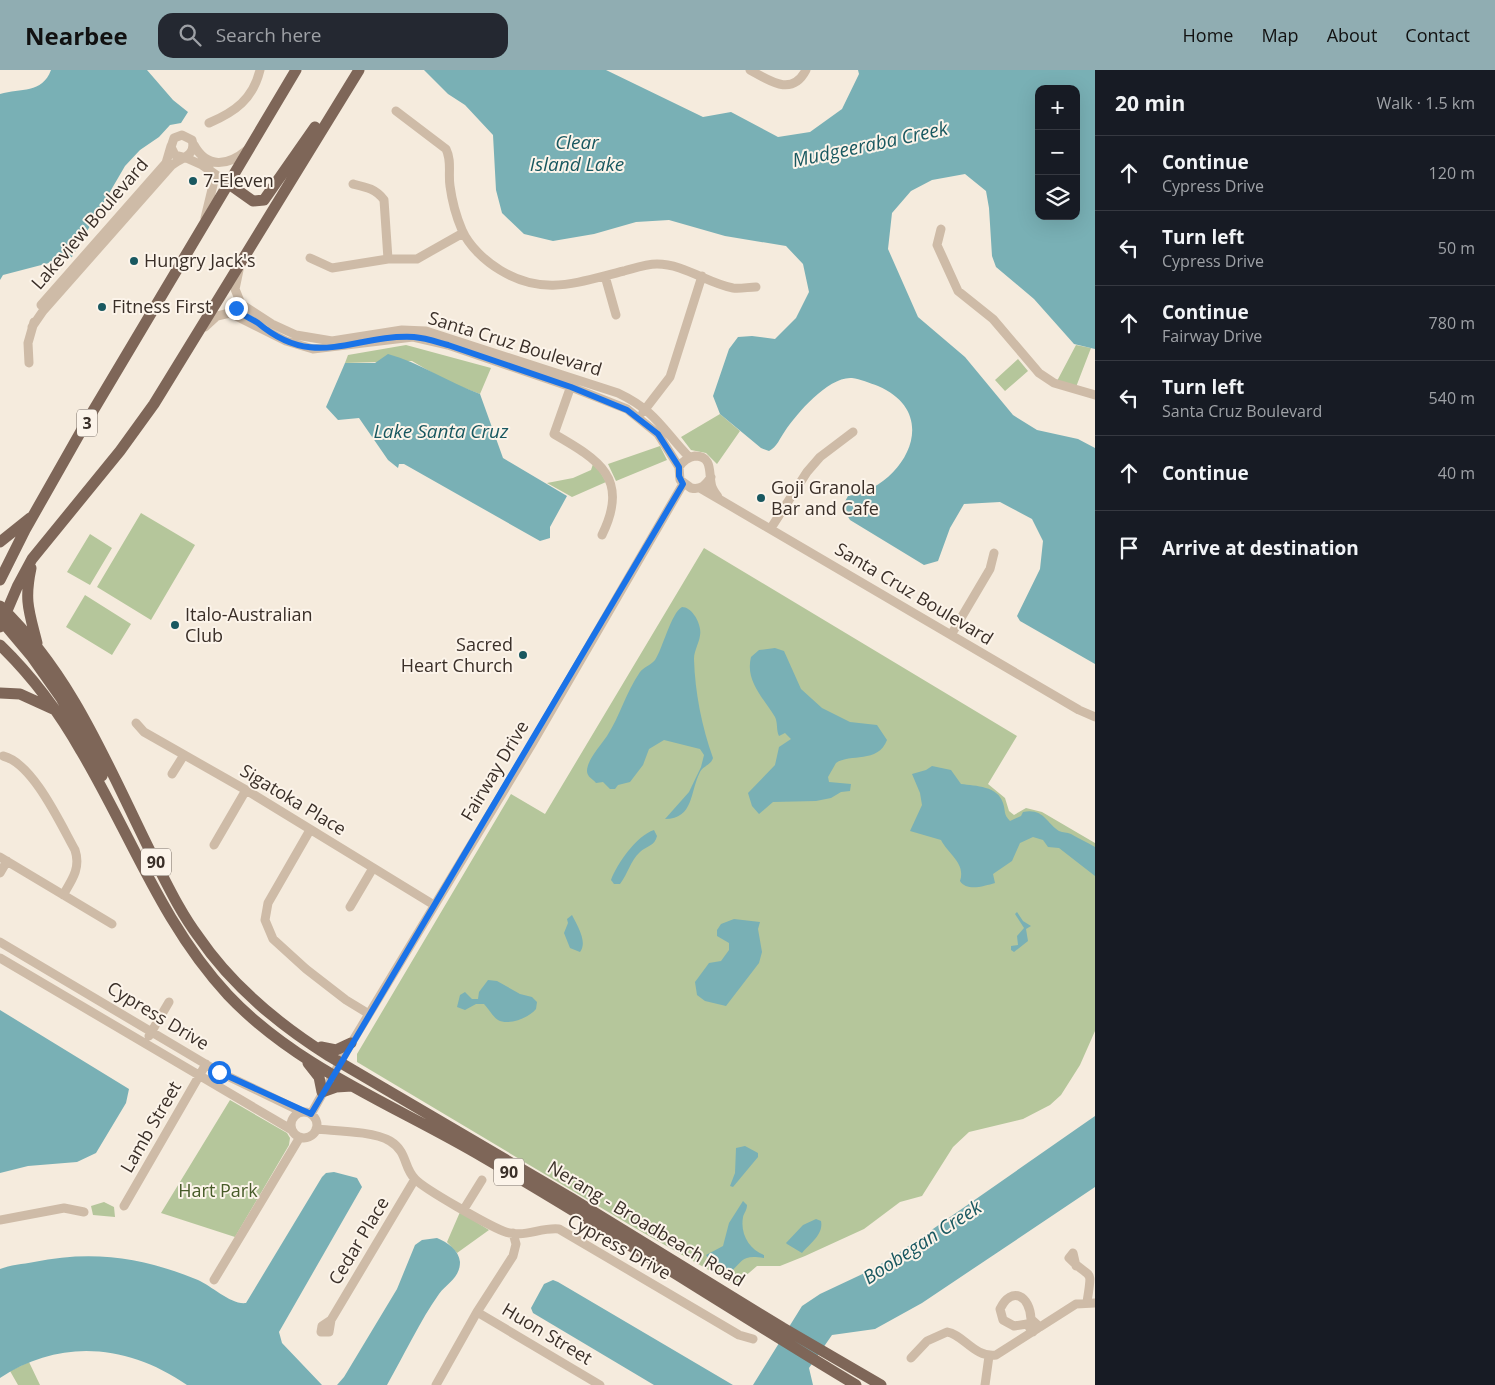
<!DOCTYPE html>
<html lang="en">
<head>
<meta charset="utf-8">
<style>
  :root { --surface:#171b24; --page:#242831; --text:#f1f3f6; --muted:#9ea1a6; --line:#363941; --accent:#90adb2 }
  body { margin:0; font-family:"Open Sans",sans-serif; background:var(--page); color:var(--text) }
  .controls { position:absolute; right:15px; top:15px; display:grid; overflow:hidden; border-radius:10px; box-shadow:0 5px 20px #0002 }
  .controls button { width:45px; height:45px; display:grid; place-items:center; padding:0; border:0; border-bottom:1px solid var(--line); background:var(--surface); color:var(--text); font:25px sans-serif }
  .stop { position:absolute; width:15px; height:15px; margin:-11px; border:4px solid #1a73e8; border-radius:50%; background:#fff }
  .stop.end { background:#1a73e8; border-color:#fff; box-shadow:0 1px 5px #0008 }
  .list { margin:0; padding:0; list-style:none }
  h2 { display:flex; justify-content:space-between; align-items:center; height:65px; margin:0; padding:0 20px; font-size:21px }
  h2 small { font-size:16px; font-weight:400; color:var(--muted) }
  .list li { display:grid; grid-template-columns:32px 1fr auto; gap:15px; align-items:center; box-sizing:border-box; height:75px; padding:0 20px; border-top:1px solid var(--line) }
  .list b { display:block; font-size:19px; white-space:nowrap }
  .list p { margin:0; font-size:16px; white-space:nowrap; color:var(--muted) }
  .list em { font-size:16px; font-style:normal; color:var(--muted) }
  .icon { flex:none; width:28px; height:28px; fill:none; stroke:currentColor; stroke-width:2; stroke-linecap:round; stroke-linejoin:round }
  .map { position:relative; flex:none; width:1095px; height:1315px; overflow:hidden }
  header { display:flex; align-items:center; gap:30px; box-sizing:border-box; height:70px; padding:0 25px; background:var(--accent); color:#111 }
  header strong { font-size:24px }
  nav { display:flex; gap:28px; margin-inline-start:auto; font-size:18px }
  .search { width:350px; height:45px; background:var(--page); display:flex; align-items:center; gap:12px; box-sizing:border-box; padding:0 18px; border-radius:15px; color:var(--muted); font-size:19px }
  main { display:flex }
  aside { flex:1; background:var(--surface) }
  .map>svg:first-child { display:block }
</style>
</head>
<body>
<header>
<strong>Nearbee</strong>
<div class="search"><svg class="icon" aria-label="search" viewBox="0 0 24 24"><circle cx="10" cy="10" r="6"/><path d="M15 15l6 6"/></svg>Search here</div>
<nav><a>Home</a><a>Map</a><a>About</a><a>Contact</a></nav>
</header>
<main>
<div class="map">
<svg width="1095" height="1315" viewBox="0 0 1095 1315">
  <rect width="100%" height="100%" fill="#f5ebdd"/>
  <path fill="#b5c69b" d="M 406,275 L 491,298 L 480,324 L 448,312 L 412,291 L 345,293 L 348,285 Z
    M 1076,275 L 1091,278 L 1076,317 L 1057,311 Z
    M 1018,289 L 1028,301 L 1005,321 L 995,310 Z
    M 720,344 L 740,361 L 717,394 L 706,383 L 691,380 L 681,367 Z
    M 660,376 L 667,390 L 616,411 L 608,394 Z
    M 594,391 L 606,412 L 572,427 L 547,413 L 573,408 L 591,400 Z
    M 141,443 L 195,475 L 151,550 L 97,517 Z
    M 90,464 L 112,478 L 90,515 L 67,502 Z
    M 704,478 L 1017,666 L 988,714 L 1005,728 L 1009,741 L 1014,745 L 1026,738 L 1042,742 L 1095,773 L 1095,961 L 1080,995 L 1061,1025 L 1050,1035 L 1023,1049 L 969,1062 L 953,1077 L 922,1126 L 900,1132 L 864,1159 L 805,1186 L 780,1196 L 757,1196 L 735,1215 L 635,1158 L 357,992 L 357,984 L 511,724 L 545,744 Z
    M 85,525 L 131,554 L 112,585 L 66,557 Z
    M 230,1030 L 287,1063 L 290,1068 L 289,1075 L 235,1167 L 161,1143 Z
    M 104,1132 L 114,1137 L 115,1147 L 93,1145 L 91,1136 Z
    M 460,1142 L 489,1160 L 457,1183 L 447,1172 Z
    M 29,1292 L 40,1315 L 18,1315 L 10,1301 Z"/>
  <path fill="#79b0b5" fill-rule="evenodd" d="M 51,0 L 147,0 L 173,30 L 188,42 L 181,53 L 170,55 L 159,67 L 140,80 L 125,96 L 72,187 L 3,205 L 0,210 L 0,24 C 21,18 42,24 51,0 Z
    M 424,0 L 606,0 L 703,47 L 731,42 L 778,67 L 810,62 L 842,39 L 859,4 L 858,0 L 1095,0 L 1095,279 L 1074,274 L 1034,229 L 996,197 L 992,186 L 989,138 L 986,121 L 965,104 L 932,110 L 911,121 L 892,143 L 888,179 L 918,247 L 965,287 L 1013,345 L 1037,360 L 1078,369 L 1095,378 L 1095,594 L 1020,551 L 1017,546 L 1040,499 L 1043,471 L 1032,449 L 1000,432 L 964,434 L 950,458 L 938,491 L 924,495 L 850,450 L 842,437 L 848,426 C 902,418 945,345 878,316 C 870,313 860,309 852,308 C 829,306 797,343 785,361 C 780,368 777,377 769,381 L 761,378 L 720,344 L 713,326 L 729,279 L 738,267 L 752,266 L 775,269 L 796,248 L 809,222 L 803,194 L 786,176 L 725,166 L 669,150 L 636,152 L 594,164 L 553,171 L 524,164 L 502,143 L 496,120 L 493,65 L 465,35 L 448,24 ZM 1039,19 L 1076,19 L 1076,146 L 1039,146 Z
    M 388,284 C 420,293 448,312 480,324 L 503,388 L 567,426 L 550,457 L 550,468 L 540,471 L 404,394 L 399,394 L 398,398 L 388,390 L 359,348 L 338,350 L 326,337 L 345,293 L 375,293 Z
    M 682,537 C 691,537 699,550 700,559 C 702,569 694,579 694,589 C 695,623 702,657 713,688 C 711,695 703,696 700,702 C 690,721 694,749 665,749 L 689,722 L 701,697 L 704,685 L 700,679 L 664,670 L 649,679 L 643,695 L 630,712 L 618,715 L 615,719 L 610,719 L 603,712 L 596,713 C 593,709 587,707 587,701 C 587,690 601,675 607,666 C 620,646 626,622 640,602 C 644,597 651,595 655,590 C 663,578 671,543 682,537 Z
    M 775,578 L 784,581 L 801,619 L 822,638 L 850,652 L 877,655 L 887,670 C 878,694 850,683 836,693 L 828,707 L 829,712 L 851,714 L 850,721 L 841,722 L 831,728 L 816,731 L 773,732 L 759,744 L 752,736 L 748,723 L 775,695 L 779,677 L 791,669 L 785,663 L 779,666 C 776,660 778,653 775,647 C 763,627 745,611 751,587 L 759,580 Z
    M 932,696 L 951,700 L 961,714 C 976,716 998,716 1003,733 C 1006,742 1003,744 1010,751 L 1021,746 L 1023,742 C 1044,738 1046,753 1059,761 C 1063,763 1067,762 1071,764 C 1078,768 1088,773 1095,777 L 1095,806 L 1059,778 L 1048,777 L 1043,770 L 1033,767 L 1020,773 L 1012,791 L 993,804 L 995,813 C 984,816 967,822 960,811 C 966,793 948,784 941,770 L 910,761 L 922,735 L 920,723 L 912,704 L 926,700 Z
    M 654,760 L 657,766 C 655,776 646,776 640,782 C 630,791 628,804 620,814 L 614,814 L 611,810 C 617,794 636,766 654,760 Z
    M 1017,842 L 1023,851 L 1031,856 L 1026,859 L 1028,871 L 1014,882 L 1011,880 L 1011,876 L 1018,875 L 1017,866 L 1024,858 L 1015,844 Z
    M 572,845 C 577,855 588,872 580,882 L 570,878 L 564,863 L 568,853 L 567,849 Z
    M 734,849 L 760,852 L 758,859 L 762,882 L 759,893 L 726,936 L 705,931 L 697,925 L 695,912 L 709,893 L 721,891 L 729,880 L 729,873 L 717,866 L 717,860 L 721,854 Z
    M 488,910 L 497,911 L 520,924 L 532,927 L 537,932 L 536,939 C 529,948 508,956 498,950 C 492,946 489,939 484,934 L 476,934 L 465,940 L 457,937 L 460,925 L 465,922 L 472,929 L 478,929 L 479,922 Z
    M 0,940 L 129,1019 L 126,1033 L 96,1083 L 77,1092 L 28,1096 L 0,1103 Z
    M 1095,1046 L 1095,1117 L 922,1233 L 875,1259 L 832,1265 L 809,1298 L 813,1315 L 753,1315 L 802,1236 L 820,1224 L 871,1200 L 897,1184 Z
    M 745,1076 L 758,1083 L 758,1087 L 733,1117 L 730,1116 L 735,1103 L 736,1078 Z
    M 334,1102 L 357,1108 L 362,1117 L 279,1262 L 282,1273 L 322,1315 L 187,1315 C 128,1274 60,1268 0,1308 L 0,1199 C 10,1195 23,1194 34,1192 C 92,1180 143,1187 198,1210 C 212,1216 231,1235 246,1233 L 322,1107 L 326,1103 Z
    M 743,1131 L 747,1135 C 747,1140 744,1143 743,1147 C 740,1164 749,1179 764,1185 L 764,1188 C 743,1185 744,1189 731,1202 L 719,1197 L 716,1201 L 706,1185 L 723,1176 L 729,1153 Z
    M 816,1149 L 821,1151 C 824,1165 808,1175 802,1183 L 787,1174 L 786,1173 L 803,1155 Z
    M 437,1168 C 447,1172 459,1180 460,1192 C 460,1208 447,1213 439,1224 C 421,1249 403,1287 387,1315 L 337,1315 L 344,1307 L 397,1219 L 415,1175 L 422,1170 Z
    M 553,1210 L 558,1212 L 733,1315 L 654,1315 L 533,1243 L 531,1238 L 544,1214 Z"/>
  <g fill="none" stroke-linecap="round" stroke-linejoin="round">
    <path stroke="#cebba7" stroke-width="9" d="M 750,0 C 770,11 792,27 806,0
      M 396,41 L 446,79 C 452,91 448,103 450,116 C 452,131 456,146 462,160 C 469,176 485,191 500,200 C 544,227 578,212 624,201 C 635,198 646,194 657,194 C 684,194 707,213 733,218 C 740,219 749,217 756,217
      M 209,53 C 235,42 253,29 260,0
      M 194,75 C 207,99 228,96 247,80
      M 184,87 L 202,95 L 229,114
      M 353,114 C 366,117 376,119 384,130 L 388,189
      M 205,148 L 214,111 L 210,100
      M 941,159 L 937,175 L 958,221 L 993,249 L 1039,303 L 1054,313 L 1095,325
      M 310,188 L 332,198 L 388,189 L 417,189 L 463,163
      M 239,200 L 235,219 L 241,234 L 272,254 L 296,265 L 332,271 L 402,260 L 426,261 L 618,323 C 656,341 662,359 689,387
      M 605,206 L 616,245
      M 41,235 L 166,93 L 171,76
      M 32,257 L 43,241 L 171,96 C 180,88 197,86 192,70 L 182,65 L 174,68 L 171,77 L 175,85 L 183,87
      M 205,257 L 217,246 L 230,243 L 286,271 L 313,279 L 413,267 L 448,275 L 571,317 L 627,339 L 658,364 L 679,397
      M 29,293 L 28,273 L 34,252
      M 572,313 L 554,364 C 599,390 630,408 602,465
      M 643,342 L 670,307 L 702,206
      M 711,407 C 706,415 701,420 691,418 L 680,410 L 679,397 C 683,391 687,387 695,386 C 714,386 708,405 712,417 C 713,420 716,424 718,427
      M 700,418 L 1079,640 L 1095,647
      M 771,458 L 807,402 L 820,387 L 853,362
      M 951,565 L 990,499 L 994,483
      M 136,653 L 144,662 L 246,720 L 434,835
      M 3,686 C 33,693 61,755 75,780 C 81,798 72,810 63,825
      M 172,704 L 184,685
      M 310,760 L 268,833 L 265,850 L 273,869 L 306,899 L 346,930 L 369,944
      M 214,775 L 246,720
      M 0,787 L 112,854
      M 0,803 L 7,791
      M 350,837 L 373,798
      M 0,872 L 219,1002 L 302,1042
      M 0,888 L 292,1060
      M 149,966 L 169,932
      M291 1055a13 13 0 1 1 26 0a13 13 0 1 1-26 0Z
      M 311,1044 L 346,982 L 532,674 L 683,414
      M 316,1059 C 336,1061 373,1061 390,1071 C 408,1082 403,1097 415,1109 C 424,1119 488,1155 503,1161 C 522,1169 540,1157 559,1159 L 739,1265 L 753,1269
      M 124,1136 L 206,994
      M 464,1139 L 482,1110
      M 0,1150 L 64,1138 L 84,1142
      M 1076,1196 L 1073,1183 L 1069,1188 C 1091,1211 1093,1195 1087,1232
      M 214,1210 L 300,1067
      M 477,1242 L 600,1315
      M 331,1250 L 329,1262 L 321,1262 L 322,1256 L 331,1250 L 415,1109
      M 1033,1262 L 1027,1254 L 1014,1256 L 1003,1250 L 1000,1239 C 1012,1215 1030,1226 1031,1249 L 1040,1257
      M 911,1288 L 927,1271 L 947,1262 C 963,1264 974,1288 996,1285 L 1076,1234 L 1095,1233
      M 436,1315 L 477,1242 L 513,1186 L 516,1174 L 513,1163
      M 985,1315 L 989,1286"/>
    <path stroke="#7e6658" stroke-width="11" d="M 229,114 L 253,131 L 264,130 L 315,57
      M 0,472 L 30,448
      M 31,498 C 24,531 29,541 37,573
      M 0,510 L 25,460 L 84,356 L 296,0
      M 0,536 C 74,607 108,697 153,787 C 167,814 180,842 198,866 C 232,916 278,954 329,986 L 571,1128 L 783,1258 L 881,1315
      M 0,549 L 32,587 L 61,628 L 94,687 L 102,706
      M 0,557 L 18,515 L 32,489 L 120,381 L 154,334 L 359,0
      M 0,575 C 32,606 59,642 81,681 C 130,763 162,854 228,925 C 298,999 397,1036 483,1087 C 609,1160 731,1240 856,1315
      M 0,623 L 20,624 L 53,639
      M 321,977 L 336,980 L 351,973
      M 308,993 L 319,1007 L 322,1022 L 336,1017 L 352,1016"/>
  </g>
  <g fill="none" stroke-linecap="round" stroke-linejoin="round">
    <path stroke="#1a73e8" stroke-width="6" d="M 219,1002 L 311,1044 L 683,414 L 679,406 L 679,397 L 658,364 L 627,340 L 571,317 L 448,275 C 437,272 426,268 414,267 C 353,264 315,301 258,253 C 251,248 240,245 236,238"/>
  </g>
  <g fill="#195860" stroke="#fcf4ea" stroke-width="2">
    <circle cx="193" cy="111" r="5"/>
    <circle cx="134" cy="191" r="5"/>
    <circle cx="102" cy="237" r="5"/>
    <circle cx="761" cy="428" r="5"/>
    <circle cx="175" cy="555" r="5"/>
    <circle cx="523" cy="585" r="5"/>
  </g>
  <g text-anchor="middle" stroke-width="4" stroke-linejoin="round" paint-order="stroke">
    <g fill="#fcf4ea" stroke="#746a62" stroke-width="1">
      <rect x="77" y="339.5" width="20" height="27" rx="4"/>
      <rect x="141" y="778.5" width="30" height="27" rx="4"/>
      <rect x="494" y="1088.5" width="30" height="27" rx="4"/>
    </g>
    <g font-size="16" font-weight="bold" fill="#3a2f28">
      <text x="87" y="359">3</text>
      <text x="156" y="798">90</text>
      <text x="509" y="1108">90</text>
    </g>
    <g font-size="18" fill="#3a2f28" stroke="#fcf4ea" text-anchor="start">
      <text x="203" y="117">7-Eleven</text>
      <text x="144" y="197">Hungry Jack's</text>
      <text x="112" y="243">Fitness First</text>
      <text x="771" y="424">Goji Granola<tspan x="771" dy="21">Bar and Cafe</tspan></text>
      <text x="185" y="551">Italo-Australian<tspan x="185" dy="21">Club</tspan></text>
      <text x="513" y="581" text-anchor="end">Sacred<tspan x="513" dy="21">Heart Church</tspan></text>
    </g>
    <g font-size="18" fill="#3a2f28" stroke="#fcf4ea">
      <text transform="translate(90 154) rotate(-49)" y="6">Lakeview Boulevard</text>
      <text transform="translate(515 274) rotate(17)" y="6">Santa Cruz Boulevard</text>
      <text transform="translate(914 524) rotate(31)" y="6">Santa Cruz Boulevard</text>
      <text transform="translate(495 701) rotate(-59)" y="6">Fairway Drive</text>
      <text transform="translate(293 730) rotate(31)" y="6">Sigatoka Place</text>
      <text transform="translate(158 946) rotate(31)" y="6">Cypress Drive</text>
      <text transform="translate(151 1057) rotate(-60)" y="6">Lamb Street</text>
      <text transform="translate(646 1154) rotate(31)" y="6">Nerang - Broadbeach Road</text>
      <text transform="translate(359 1171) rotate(-59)" y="6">Cedar Place</text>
      <text transform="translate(619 1177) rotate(29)" y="6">Cypress Drive</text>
      <text transform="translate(547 1264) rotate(31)" y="6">Huon Street</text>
    </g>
    <g font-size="18" fill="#475b29" stroke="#fcf4ea">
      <text x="218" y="1127">Hart Park</text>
    </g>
    <g font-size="19" font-style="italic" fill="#195860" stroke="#fcf4ea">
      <text x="577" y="79">Clear<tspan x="577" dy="22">Island Lake</tspan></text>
      <text transform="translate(870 74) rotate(-12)" y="7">Mudgeeraba Creek</text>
      <text x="441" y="368">Lake Santa Cruz</text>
      <text transform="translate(922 1172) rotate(-33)" y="7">Boobegan Creek</text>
    </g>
  </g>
</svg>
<div class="controls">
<button>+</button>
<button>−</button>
<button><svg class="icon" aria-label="layers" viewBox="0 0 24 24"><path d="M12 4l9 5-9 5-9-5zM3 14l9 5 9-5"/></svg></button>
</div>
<div class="stop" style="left:219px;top:1002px"></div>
<div class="stop end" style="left:236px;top:238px"></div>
</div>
<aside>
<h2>20 min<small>Walk · 1.5 km</small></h2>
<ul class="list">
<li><svg class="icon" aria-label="ahead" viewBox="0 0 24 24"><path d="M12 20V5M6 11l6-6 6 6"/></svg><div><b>Continue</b><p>Cypress Drive</p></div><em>120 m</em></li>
<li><svg class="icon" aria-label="left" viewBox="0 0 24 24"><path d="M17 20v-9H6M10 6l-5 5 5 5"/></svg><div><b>Turn left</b><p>Cypress Drive</p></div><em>50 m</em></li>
<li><svg class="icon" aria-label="ahead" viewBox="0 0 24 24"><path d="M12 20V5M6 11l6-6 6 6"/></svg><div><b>Continue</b><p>Fairway Drive</p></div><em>780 m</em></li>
<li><svg class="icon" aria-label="left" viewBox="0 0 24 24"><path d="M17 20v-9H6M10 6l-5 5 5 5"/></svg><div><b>Turn left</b><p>Santa Cruz Boulevard</p></div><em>540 m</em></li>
<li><svg class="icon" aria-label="ahead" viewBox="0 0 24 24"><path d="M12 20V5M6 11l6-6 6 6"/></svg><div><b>Continue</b></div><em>40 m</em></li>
<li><svg class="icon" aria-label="arrive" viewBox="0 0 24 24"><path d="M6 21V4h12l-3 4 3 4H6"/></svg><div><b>Arrive at destination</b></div></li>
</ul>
</aside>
</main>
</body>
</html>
